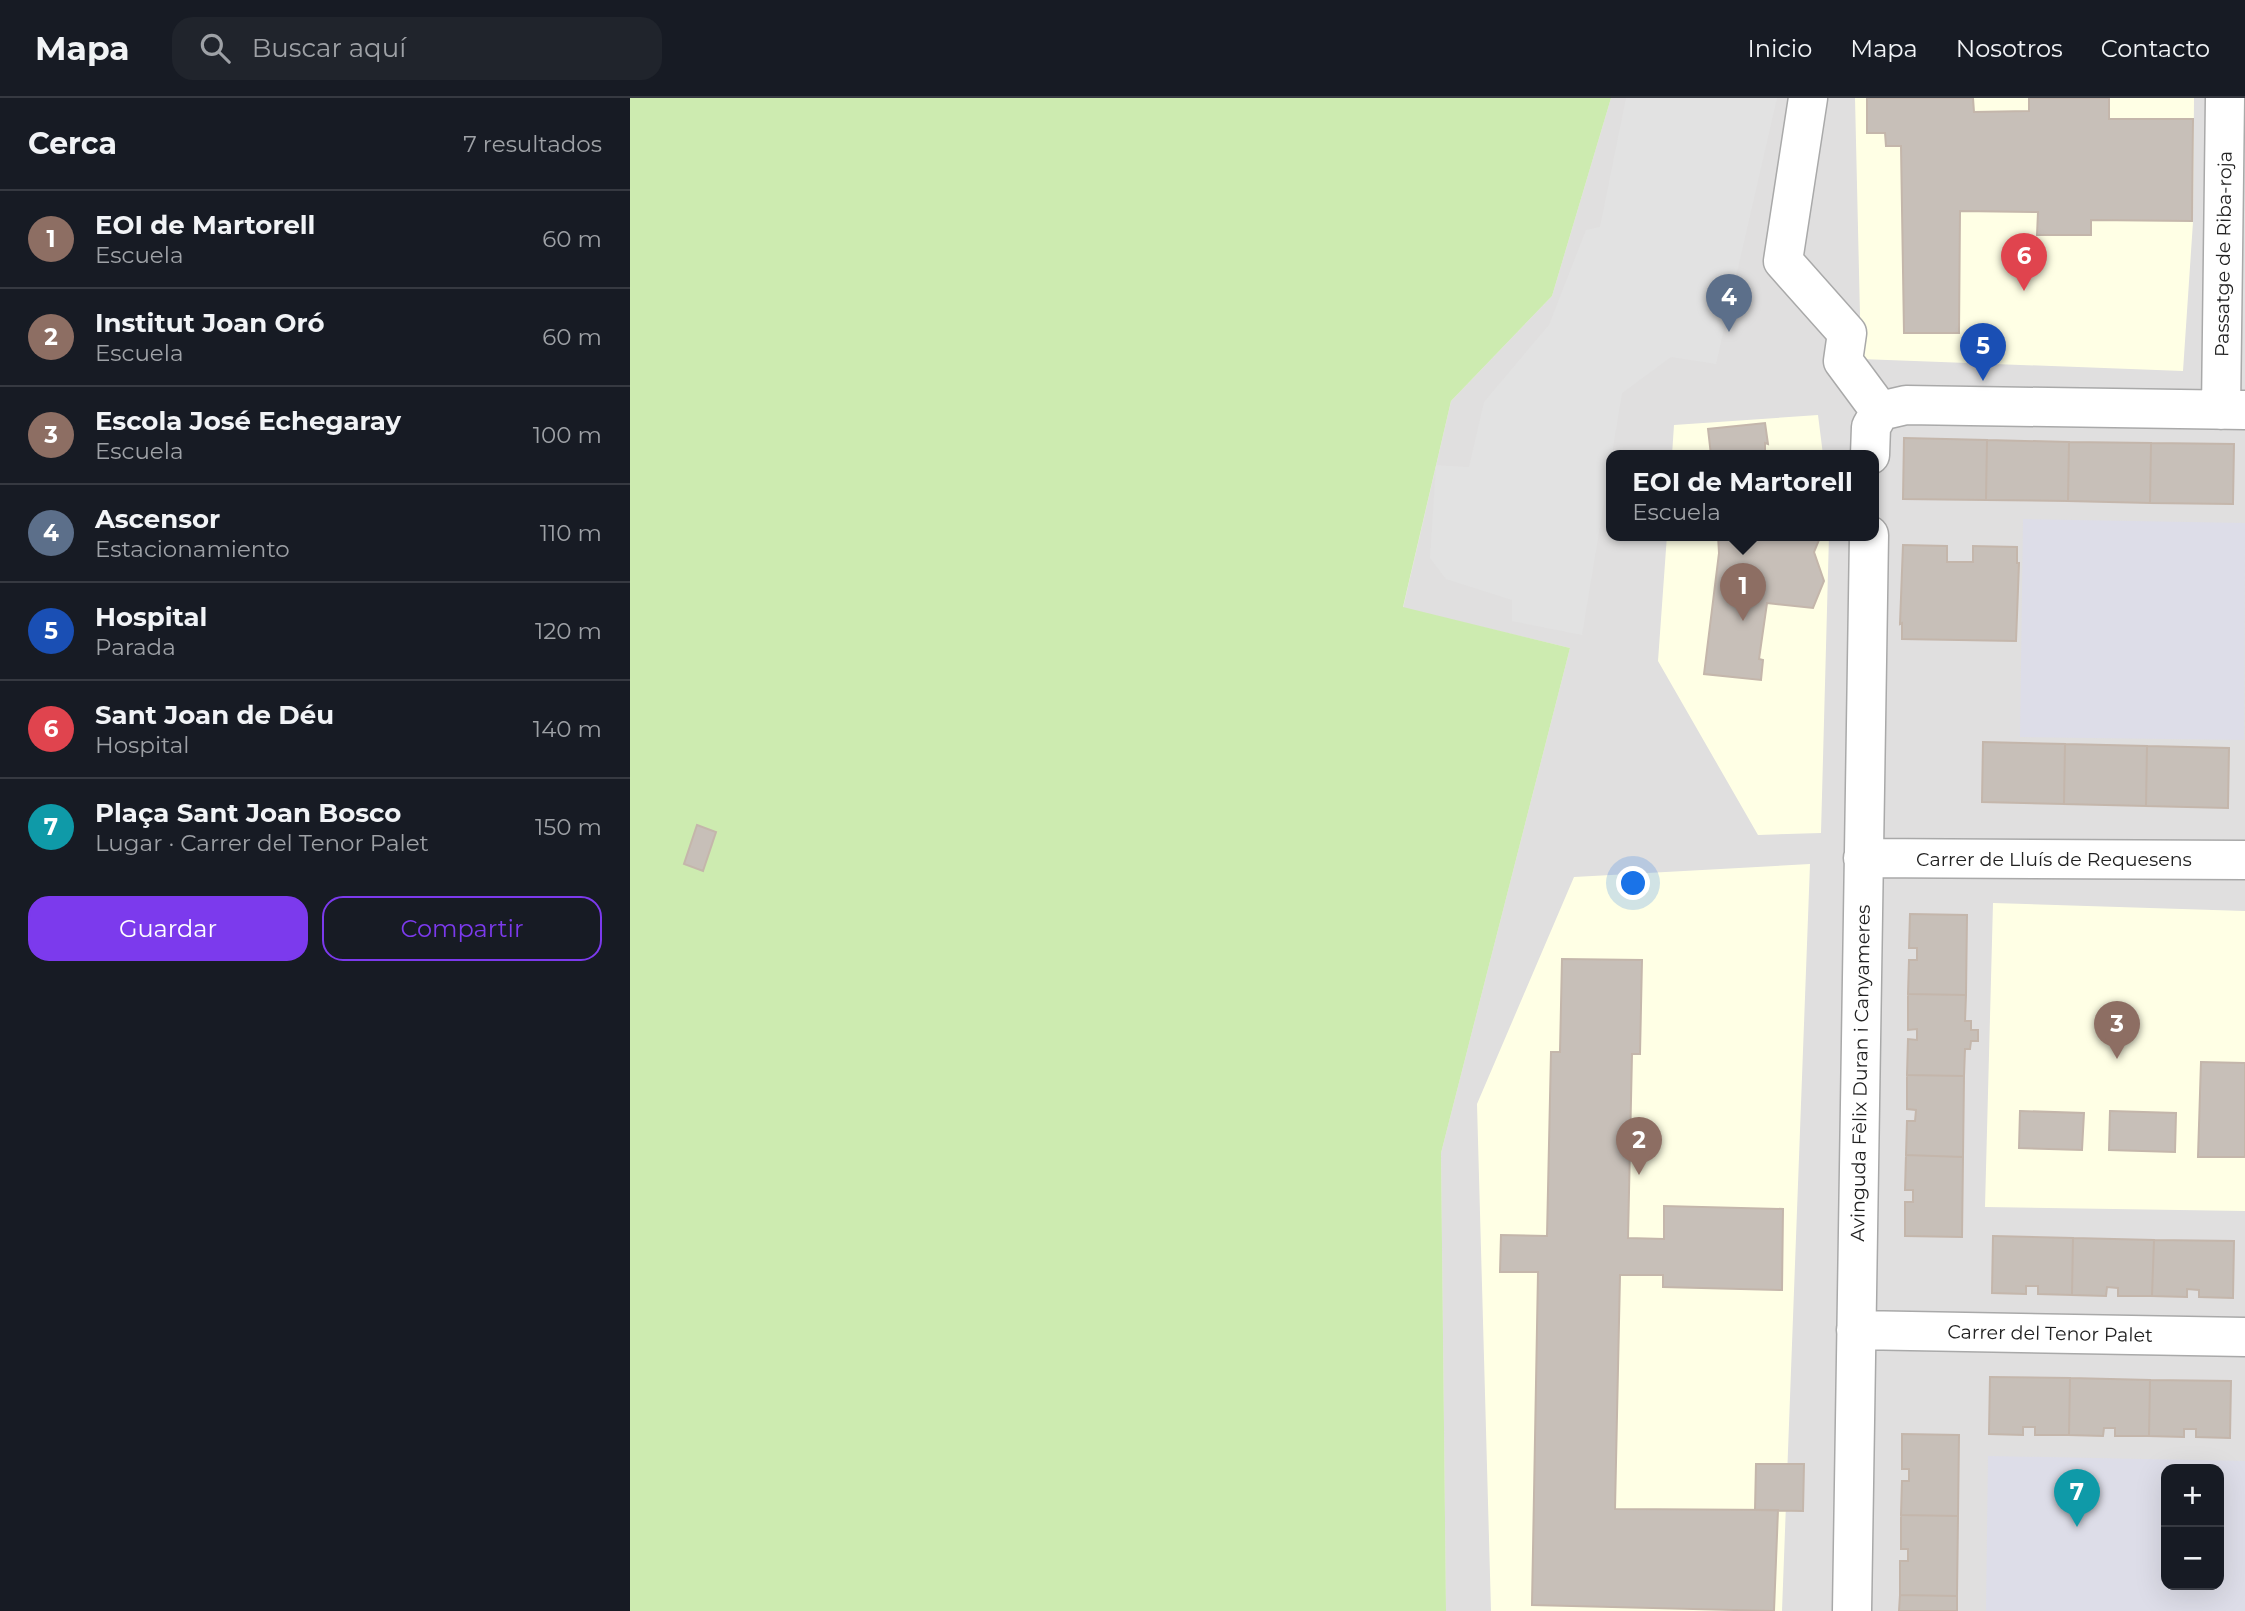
<!DOCTYPE html>
<html lang="es">
<head>
<meta charset="utf-8">
<style>
  :root { --surface:#171b24; --page:#20242c; --text:#f1f3f6; --muted:#9ea1a6; --line:#363941; --accent:#7c3aed }
  body { margin:0; font-family:Montserrat,sans-serif; background:var(--page); color:var(--text) }
  .controls { position:absolute; right:21px; bottom:21px; display:grid; overflow:hidden; border-radius:14px; box-shadow:0 7px 28px #0002 }
  .controls button { width:63px; height:63px; display:grid; place-items:center; padding:0; border:0; border-bottom:2px solid var(--line); background:var(--surface); color:var(--text); font:35px sans-serif }
  .you { position:absolute; left:1004px; top:786px; width:24px; height:24px; margin:-18px; border:5px solid #fff; border-radius:50%; background:#1a73e8; box-shadow:0 0 0 10px #1a73e833 }
  .badge { display:grid; place-items:center; width:46px; height:46px; border-radius:50%; background:var(--accent); color:#fff; font-size:23px; font-weight:700 }
  .pin { position:absolute; translate:-50% -58px; filter:drop-shadow(0 2px 4px #0008) }
  .pin::after { content:''; position:absolute; top:37px; width:24px; height:21px; background:inherit; clip-path:polygon(0 0,100% 0,50% 100%) }
  .popup { position:absolute; left:976px; top:352px; width:273px; height:91px; box-sizing:border-box; display:grid; place-content:center; border-radius:14px; background:var(--surface); filter:drop-shadow(0 2px 5px #0005); font-size:23px; white-space:nowrap; color:var(--muted) }
  .popup b { font-size:26px; color:var(--text) }
  .popup::after { content:''; position:absolute; left:50%; top:100%; margin-left:-14px; border:14px solid transparent; border-top-color:var(--surface) }
  .list { margin:0; padding:0; list-style:none }
  h2 { display:flex; justify-content:space-between; align-items:center; height:91px; margin:0; padding:0 28px; font-size:30px }
  h2 small { font-size:23px; font-weight:400; color:var(--muted) }
  .list li { display:grid; grid-template-columns:46px 1fr auto; gap:21px; align-items:center; box-sizing:border-box; height:98px; padding:0 28px; border-top:2px solid var(--line) }
  .list b { display:block; font-size:26px; white-space:nowrap }
  .list p { margin:0; font-size:23px; white-space:nowrap; color:var(--muted) }
  .list em { font-size:23px; font-style:normal; color:var(--muted) }
  .actions { display:flex; gap:14px; padding:21px 28px }
  .actions a { flex:1; padding:16px 0; border:2px solid var(--accent); border-radius:21px; text-align:center; font-size:24px; color:var(--accent) }
  .actions .main { background:var(--accent); color:#fff }
  .icon { flex:none; width:38px; height:38px; fill:none; stroke:currentColor; stroke-width:2; stroke-linecap:round; stroke-linejoin:round }
  .map { position:relative; flex:none; width:1615px; height:1513px; overflow:hidden }
  header { display:flex; align-items:center; gap:42px; box-sizing:border-box; height:98px; padding:0 35px; background:var(--surface); border-bottom:2px solid var(--line) }
  header strong { font-size:33px }
  nav { display:flex; gap:38px; margin-inline-start:auto; font-size:24px }
  .search { width:490px; height:63px; background:var(--page); display:flex; align-items:center; gap:18px; box-sizing:border-box; padding:0 24px; border-radius:21px; color:var(--muted); font-size:26px }
  main { display:flex }
  aside { flex:1; background:var(--surface) }
  .map>svg:first-child { display:block }
</style>
</head>
<body>
<header>
<strong>Mapa</strong>
<div class="search"><svg class="icon" aria-label="search" viewBox="0 0 24 24"><circle cx="10" cy="10" r="6"/><path d="M15 15l6 6"/></svg>Buscar aquí</div>
<nav><a>Inicio</a><a>Mapa</a><a>Nosotros</a><a>Contacto</a></nav>
</header>
<main>
<aside>
<h2>Cerca<small>7 resultados</small></h2>
<ul class="list">
<li><span class="badge" style="background:#8d6e63">1</span><div><b>EOI de Martorell</b><p>Escuela</p></div><em>60 m</em></li>
<li><span class="badge" style="background:#8d6e63">2</span><div><b>Institut Joan Oró</b><p>Escuela</p></div><em>60 m</em></li>
<li><span class="badge" style="background:#8d6e63">3</span><div><b>Escola José Echegaray</b><p>Escuela</p></div><em>100 m</em></li>
<li><span class="badge" style="background:#5c6f8a">4</span><div><b>Ascensor</b><p>Estacionamiento</p></div><em>110 m</em></li>
<li><span class="badge" style="background:#1a4fb4">5</span><div><b>Hospital</b><p>Parada</p></div><em>120 m</em></li>
<li><span class="badge" style="background:#e0444e">6</span><div><b>Sant Joan de Déu</b><p>Hospital</p></div><em>140 m</em></li>
<li><span class="badge" style="background:#0f9aa8">7</span><div><b>Plaça Sant Joan Bosco</b><p>Lugar · Carrer del Tenor Palet</p></div><em>150 m</em></li>
</ul>
<div class="actions"><a class="main">Guardar</a><a>Compartir</a></div>
</aside>
<div class="map">
<svg width="1615" height="1513" viewBox="0 0 1615 1513">
  <rect width="100%" height="100%" fill="#f2efe9"/>
  <path fill="#e0dfdf" fill-rule="evenodd" d="M 981,0 L 1615,0 L 1615,1513 L 816,1513 L 811,1055 L 940,550 L 773,510 L 821,303 L 922,198 ZM 982,357 L 1244,357 L 1244,437 L 982,437 ZM 1536,1371 L 1589,1371 L 1589,1487 L 1536,1487 Z"/>
  <path fill="#ffffe5" d="M 1225,0 L 1564,0 L 1563,124 L 1553,273 L 1231,261 Z
    M 1188,317 L 1193,357 L 1042,357 L 1044,327 Z
    M 1037,437 L 1199,437 L 1191,735 L 1128,737 L 1028,563 Z
    M 1180,766 L 1152,1513 L 861,1513 L 847,1006 L 944,779 Z
    M 1363,805 L 1615,813 L 1615,1113 L 1355,1109 Z"/>
  <path fill="#cdebb0" d="M 0,0 L 981,0 L 922,198 L 821,303 L 773,509 L 940,550 L 811,1055 L 816,1513 L 0,1513 Z"/>
  <path fill="#e2e2e2" d="M 996,0 L 1147,0 L 1086,266 L 1041,259 L 992,295 L 952,537 L 882,523 L 882,502 L 816,481 L 800,460 L 806,367 L 839,369 L 854,304 L 919,227 L 956,132 L 970,129 Z"/>
  <path fill="#dddde8" fill-rule="evenodd" d="M 1393,421 L 1615,425 L 1614,642 L 1390,639 Z
    M 1358,1358 L 1615,1363 L 1615,1513 L 1356,1513 ZM 1536,1371 L 1589,1371 L 1589,1487 L 1536,1487 Z"/>
  <path fill="#c7bfb8" stroke="#c4b6ab" stroke-width="2" d="M 1237,0 L 1343,0 L 1344,14 L 1399,13 L 1399,0 L 1479,0 L 1479,21 L 1563,21 L 1562,123 L 1461,122 L 1461,137 L 1407,137 L 1408,114 L 1330,113 L 1329,235 L 1274,235 L 1271,48 L 1256,48 L 1255,35 L 1237,35 Z
    M 1135,325 L 1138,346 L 1135,345 L 1135,357 L 1081,357 L 1078,331 Z
    M 1274,340 L 1357,342 L 1356,402 L 1273,401 Z
    M 1357,342 L 1439,344 L 1438,403 L 1356,402 Z
    M 1439,344 L 1521,345 L 1520,405 L 1438,403 Z
    M 1521,345 L 1604,346 L 1603,406 L 1520,405 Z
    M 1088,437 L 1191,437 L 1184,454 L 1194,483 L 1183,510 L 1137,505 L 1129,561 L 1133,562 L 1131,582 L 1074,576 L 1089,455 Z
    M 1273,447 L 1317,448 L 1317,464 L 1343,464 L 1343,448 L 1387,449 L 1387,465 L 1389,465 L 1386,543 L 1272,541 L 1272,525 L 1270,526 Z
    M 1353,644 L 1435,646 L 1434,706 L 1352,704 Z
    M 1435,646 L 1517,648 L 1516,708 L 1434,706 Z
    M 1517,648 L 1599,650 L 1598,710 L 1516,708 Z
    M 67,727 L 86,734 L 73,773 L 54,766 Z
    M 1280,816 L 1337,817 L 1336,897 L 1278,896 L 1279,862 L 1287,862 L 1287,850 L 1279,850 Z
    M 932,861 L 1012,862 L 1010,956 L 1002,956 L 998,1140 L 1034,1141 L 1034,1108 L 1153,1111 L 1152,1192 L 1033,1189 L 1033,1177 L 990,1177 L 985,1411 L 1148,1412 L 1144,1513 L 902,1507 L 908,1174 L 870,1174 L 871,1137 L 917,1138 L 921,954 L 930,954 Z
    M 1278,896 L 1336,897 L 1335,923 L 1341,923 L 1341,932 L 1348,932 L 1348,943 L 1341,943 L 1340,951 L 1335,951 L 1334,978 L 1277,977 L 1278,941 L 1287,942 L 1287,931 L 1278,932 Z
    M 1571,964 L 1615,965 L 1615,1059 L 1568,1059 Z
    M 1277,977 L 1334,978 L 1333,1059 L 1276,1057 L 1277,1023 L 1285,1023 L 1286,1012 L 1277,1011 Z
    M 1390,1013 L 1454,1015 L 1452,1052 L 1389,1050 Z
    M 1480,1013 L 1546,1015 L 1545,1054 L 1479,1052 Z
    M 1276,1057 L 1333,1059 L 1332,1139 L 1275,1138 L 1275,1104 L 1283,1104 L 1283,1092 L 1275,1092 Z
    M 1363,1138 L 1443,1140 L 1442,1197 L 1408,1196 L 1408,1188 L 1396,1188 L 1396,1196 L 1362,1195 Z
    M 1443,1140 L 1524,1142 L 1522,1198 L 1488,1198 L 1488,1190 L 1477,1189 L 1476,1198 L 1442,1197 Z
    M 1524,1142 L 1604,1143 L 1603,1200 L 1569,1199 L 1569,1192 L 1557,1191 L 1557,1199 L 1522,1198 Z
    M 1360,1279 L 1440,1280 L 1439,1337 L 1405,1337 L 1405,1329 L 1393,1329 L 1393,1337 L 1359,1336 Z
    M 1440,1280 L 1520,1282 L 1519,1338 L 1485,1338 L 1485,1330 L 1474,1330 L 1473,1338 L 1439,1337 Z
    M 1520,1282 L 1601,1283 L 1600,1340 L 1566,1339 L 1566,1331 L 1554,1331 L 1554,1339 L 1519,1338 Z
    M 1272,1336 L 1329,1337 L 1328,1418 L 1271,1417 L 1272,1383 L 1279,1383 L 1279,1371 L 1272,1371 Z
    M 1126,1366 L 1174,1366 L 1173,1413 L 1125,1412 Z
    M 1271,1417 L 1328,1418 L 1327,1498 L 1270,1497 L 1270,1463 L 1278,1463 L 1278,1451 L 1271,1451 Z
    M 1270,1497 L 1327,1498 L 1327,1513 L 1269,1513 Z"/>
  <g fill="none" stroke-linecap="round" stroke-linejoin="round">
    <g stroke="#a9a9a9" stroke-width="41">
      <path id="minor" d="M 1178,0 L 1153,163 L 1217,235 L 1213,263 L 1250,313
        M 1591,312 L 1595,0
        M 1250,313 L 1276,307 L 1615,312
        M 1240,357 L 1241,329 L 1250,313
        M 1233,760 L 1615,762
        M 1226,1232 L 1615,1239
        M 1222,1513 L 1239,437"/>
    </g>
    <use href="#minor" stroke="#fff" stroke-width="38"/>
  </g>
  <g text-anchor="middle" stroke-width="5" stroke-linejoin="round" paint-order="stroke">
    <g font-size="19" fill="#222" stroke="#fff">
      <text transform="translate(1593 156) rotate(-89)" y="7">Passatge de Riba-roja</text>
      <text x="1424" y="768">Carrer de Lluís de Requesens</text>
      <text transform="translate(1230 975) rotate(-89)" y="7">Avinguda Fèlix Duran i Canyameres</text>
      <text transform="translate(1420 1235) rotate(1)" y="7">Carrer del Tenor Palet</text>
    </g>
  </g>
</svg>
<div class="controls">
<button>+</button>
<button>−</button>
</div>
<div class="you"></div>
<div class="pin badge" style="left:1113px;top:523px;background:#8d6e63">1</div>
<div class="popup"><b>EOI de Martorell</b>Escuela</div>
<div class="pin badge" style="left:1009px;top:1077px;background:#8d6e63">2</div>
<div class="pin badge" style="left:1487px;top:961px;background:#8d6e63">3</div>
<div class="pin badge" style="left:1099px;top:234px;background:#5c6f8a">4</div>
<div class="pin badge" style="left:1353px;top:283px;background:#1a4fb4">5</div>
<div class="pin badge" style="left:1394px;top:193px;background:#e0444e">6</div>
<div class="pin badge" style="left:1447px;top:1429px;background:#0f9aa8">7</div>
</div>
</main>
</body>
</html>
